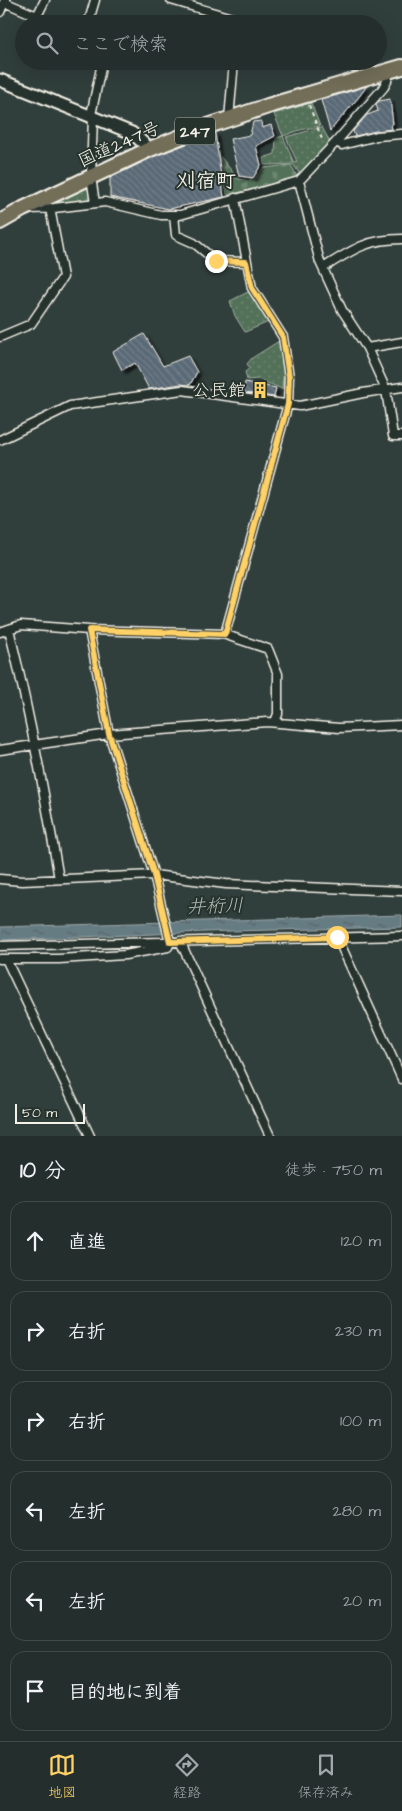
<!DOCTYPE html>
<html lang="ja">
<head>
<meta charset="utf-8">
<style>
  :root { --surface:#242e2d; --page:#2c3635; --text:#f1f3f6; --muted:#a3a8aa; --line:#414a49; --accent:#ffd166 }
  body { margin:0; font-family:"Architects Daughter","Klee One",sans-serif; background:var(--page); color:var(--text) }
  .scale { position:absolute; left:15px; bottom:12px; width:70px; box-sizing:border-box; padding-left:5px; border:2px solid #f4f1e8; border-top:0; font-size:14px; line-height:18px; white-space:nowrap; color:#f4f1e8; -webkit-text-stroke:4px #26332d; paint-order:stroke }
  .stop { position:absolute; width:15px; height:15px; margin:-11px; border:4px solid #ffd166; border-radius:50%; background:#fff }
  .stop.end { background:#ffd166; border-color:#fff; box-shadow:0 1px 5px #0008 }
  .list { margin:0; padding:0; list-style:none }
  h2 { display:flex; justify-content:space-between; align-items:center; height:65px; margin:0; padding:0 20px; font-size:21px }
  h2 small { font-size:16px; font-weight:400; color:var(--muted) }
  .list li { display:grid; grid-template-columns:32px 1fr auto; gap:15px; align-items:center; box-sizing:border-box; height:80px; margin:0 10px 10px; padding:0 10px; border:1px solid var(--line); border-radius:15px }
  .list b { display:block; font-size:19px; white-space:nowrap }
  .list em { font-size:16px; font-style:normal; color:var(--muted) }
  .icon { flex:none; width:28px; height:28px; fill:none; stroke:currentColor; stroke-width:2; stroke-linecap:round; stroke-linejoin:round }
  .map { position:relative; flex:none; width:402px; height:1136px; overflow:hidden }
  .search { position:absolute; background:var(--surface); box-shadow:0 5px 20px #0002; left:15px; right:15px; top:15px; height:55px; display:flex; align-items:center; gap:12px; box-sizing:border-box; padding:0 18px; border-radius:28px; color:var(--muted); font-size:19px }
  .sheet { height:605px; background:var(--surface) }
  nav { display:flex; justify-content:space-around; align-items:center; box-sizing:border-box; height:70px; border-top:1px solid var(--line); background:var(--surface); font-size:14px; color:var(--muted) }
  nav a { display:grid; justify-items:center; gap:2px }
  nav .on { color:var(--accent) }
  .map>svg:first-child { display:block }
</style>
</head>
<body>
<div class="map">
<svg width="402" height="1136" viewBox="0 0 402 1136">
  <defs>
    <pattern id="cemetery-stones" width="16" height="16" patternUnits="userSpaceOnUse" patternTransform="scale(1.25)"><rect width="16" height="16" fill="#527058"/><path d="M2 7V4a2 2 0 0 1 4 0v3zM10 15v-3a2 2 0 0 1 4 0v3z" fill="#6c8570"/></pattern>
    <pattern id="park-dots" width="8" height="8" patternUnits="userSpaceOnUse" patternTransform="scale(1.25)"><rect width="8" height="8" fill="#527058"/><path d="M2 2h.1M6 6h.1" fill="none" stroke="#6c8570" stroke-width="1.8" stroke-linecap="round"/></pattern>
    <pattern id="water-ripples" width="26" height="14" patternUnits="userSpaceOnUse" patternTransform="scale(1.25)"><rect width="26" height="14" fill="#667b83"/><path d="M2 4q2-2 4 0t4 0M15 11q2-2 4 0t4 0" fill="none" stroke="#596468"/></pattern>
    <pattern id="building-back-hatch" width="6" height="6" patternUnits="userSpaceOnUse" patternTransform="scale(1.25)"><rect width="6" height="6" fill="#5a6976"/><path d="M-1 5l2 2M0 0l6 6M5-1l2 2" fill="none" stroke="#727f8a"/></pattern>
    <filter id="shadow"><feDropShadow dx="3.5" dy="3.5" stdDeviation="1" flood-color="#0009"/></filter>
  </defs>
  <rect width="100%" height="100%" fill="#303e3c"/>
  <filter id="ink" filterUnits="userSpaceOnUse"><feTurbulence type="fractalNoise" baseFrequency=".02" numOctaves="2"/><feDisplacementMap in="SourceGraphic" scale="10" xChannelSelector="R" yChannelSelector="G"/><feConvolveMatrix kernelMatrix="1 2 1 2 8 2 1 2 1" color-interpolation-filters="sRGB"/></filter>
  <g filter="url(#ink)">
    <path fill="url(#cemetery-stones)" stroke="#a3b0a0" d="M 220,156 L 238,179 L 253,181 L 263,168 L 291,165 L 298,178 L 296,180 L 227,195 Z"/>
    <path fill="url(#park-dots)" stroke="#a3b0a0" d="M 311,103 L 320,126 L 300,130 L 283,136 L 294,163 L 297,162 L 286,137 L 322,127 L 331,144 L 318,155 L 319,158 L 301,176 L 293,164 L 264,165 L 263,158 L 275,154 L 276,138 L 283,136 L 274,114 Z
      M 87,185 L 91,200 L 49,205 Z
      M 250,291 L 271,321 L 245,332 L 235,316 L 230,301 Z
      M 279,341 L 284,367 L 282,389 L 258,379 L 247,380 L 245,372 L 250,368 L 247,364 L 252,358 Z"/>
    <path fill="url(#water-ripples)" stroke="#9faaab" d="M 402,915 L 402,927 L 232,931 L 0,940 L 0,927 Z"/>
    <path fill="url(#building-back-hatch)" stroke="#f4f1e8" filter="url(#shadow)" d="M 367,86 L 358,98 L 330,131 L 321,100 Z
      M 390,99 L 393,124 L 391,124 L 392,129 L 376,131 L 355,136 L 353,131 L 367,115 L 378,111 L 376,104 L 379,101 Z
      M 261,121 L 262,128 L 271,125 L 275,136 L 256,146 L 261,165 L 253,178 L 239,176 L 230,139 L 250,135 L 253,122 Z
      M 215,133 L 224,197 L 169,209 L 110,197 L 110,178 L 153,157 Z
      M 144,334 L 163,366 L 188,356 L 197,372 L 190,385 L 181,384 L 149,389 L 135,363 L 122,370 L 113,352 Z
      M 245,382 L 276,388 L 274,397 L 244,393 Z"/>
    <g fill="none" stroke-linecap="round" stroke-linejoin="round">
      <g stroke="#f4f1e8" stroke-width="11">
        <path id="street" d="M 171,0 L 235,19 L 235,24
          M 4,2 L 37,16 L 45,0
          M 0,12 L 5,0
          M 88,24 L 95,0
          M 91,115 L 102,63 L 96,61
          M 93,116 L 91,177 L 95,203
          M 229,119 L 234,61
          M 336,142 L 342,145 L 377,136 L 402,134
          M 299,181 L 320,262 L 342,310 L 367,348 L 386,390 L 393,436 L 402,436
          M 30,209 L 54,208 L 105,202 L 161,215 L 180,215 L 299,181 L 336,142 L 384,87 L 387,81 L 389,72
          M 174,215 L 176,235 L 194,243 L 216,261 L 246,262
          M 323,268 C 352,250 367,239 402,239
          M 0,337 L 31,324 L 63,277 L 50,208
          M 367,348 L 402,342
          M 0,440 L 70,406 L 182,390 L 300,406 L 363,393 L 402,387
          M 9,629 C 29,711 45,795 59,879
          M 0,632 L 21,625 L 89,630 L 225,634 L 288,404 L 289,377 L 283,337 L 252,288 L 235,198
          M 223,634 L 268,649 L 278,674 L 278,714 L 275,722
          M 0,750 L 109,734 L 267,722 L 339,728 L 402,725
          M 0,879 L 22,881 L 154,875 L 226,884 L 402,891
          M 337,937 L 402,1079
          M 180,941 L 270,1136
          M 0,946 L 402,936
          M 0,959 L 59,959 L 125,955 L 168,947 L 170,942 L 154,875 L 109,734 L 89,630
          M 6,959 L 90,1136"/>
      </g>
      <g stroke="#f4f1e8" stroke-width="15">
        <path id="secondary" d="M 0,80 L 132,133 L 150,149"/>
      </g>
      <g stroke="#f4f1e8" stroke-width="18">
        <path id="highway" d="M 0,222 L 23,209 L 150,149 L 208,126 L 268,106 L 402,67"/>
      </g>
      <path stroke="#f4f1e8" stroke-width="2" stroke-dasharray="4 4" stroke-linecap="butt" d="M 309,105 L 323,142"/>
      <use href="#street" stroke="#26332d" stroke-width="8"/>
      <use href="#secondary" stroke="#26332d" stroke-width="11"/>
      <use href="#highway" stroke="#726e59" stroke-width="14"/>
    </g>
  </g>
  <g fill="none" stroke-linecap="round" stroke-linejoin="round" filter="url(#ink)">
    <path stroke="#ffd166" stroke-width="6" d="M 216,261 L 246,262 L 252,288 L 283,337 L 289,377 L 288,404 L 225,634 L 89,630 L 109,734 L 154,875 L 170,942 L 337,937"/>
  </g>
  <defs>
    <g id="building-bare" transform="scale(1.35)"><path d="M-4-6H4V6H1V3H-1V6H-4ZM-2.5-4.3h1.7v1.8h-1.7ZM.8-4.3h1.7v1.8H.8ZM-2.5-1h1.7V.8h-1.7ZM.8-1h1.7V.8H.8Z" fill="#ffd166" stroke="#26332d" stroke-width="2.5" paint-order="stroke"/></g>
  </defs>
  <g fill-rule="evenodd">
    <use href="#building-bare" x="260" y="390"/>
  </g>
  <g text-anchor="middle" stroke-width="4" stroke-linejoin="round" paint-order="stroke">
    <rect fill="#26332d" stroke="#b6b8b0" stroke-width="1" x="175" y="117.5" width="40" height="27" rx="4"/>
    <g font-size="16" font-weight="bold" fill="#f4f1e8">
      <text x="195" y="137">247</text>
    </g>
    <g font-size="18" fill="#f4f1e8" stroke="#26332d">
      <text transform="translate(119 144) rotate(-24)" y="6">国道247号</text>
    </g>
    <g font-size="18" fill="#f4f1e8" stroke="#26332d" text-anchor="end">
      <text x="246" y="396">公民館</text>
    </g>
    <g font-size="19" font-style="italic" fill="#b4bcbb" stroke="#26332d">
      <text transform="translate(215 905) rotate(-2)" y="7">井桁川</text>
    </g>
    <g font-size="20" font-weight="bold" fill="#f4f1e8" stroke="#26332d">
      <text x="206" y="187">刈宿町</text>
    </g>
  </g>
</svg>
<div class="scale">50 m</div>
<div class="stop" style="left:337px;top:937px"></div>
<div class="stop end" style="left:216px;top:261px"></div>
<div class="search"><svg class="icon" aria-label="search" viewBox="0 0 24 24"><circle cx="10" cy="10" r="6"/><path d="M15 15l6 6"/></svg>ここで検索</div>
</div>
<section class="sheet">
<h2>10 分<small>徒歩 · 750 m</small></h2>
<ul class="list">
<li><svg class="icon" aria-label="ahead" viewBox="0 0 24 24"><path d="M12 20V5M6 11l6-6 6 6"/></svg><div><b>直進</b></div><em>120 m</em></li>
<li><svg class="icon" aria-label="right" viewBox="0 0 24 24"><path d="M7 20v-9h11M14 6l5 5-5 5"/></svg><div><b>右折</b></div><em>230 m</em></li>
<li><svg class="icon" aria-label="right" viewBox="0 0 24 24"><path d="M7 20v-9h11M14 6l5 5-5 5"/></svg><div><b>右折</b></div><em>100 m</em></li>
<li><svg class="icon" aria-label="left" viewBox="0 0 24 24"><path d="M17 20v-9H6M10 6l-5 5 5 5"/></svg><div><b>左折</b></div><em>280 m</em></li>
<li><svg class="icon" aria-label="left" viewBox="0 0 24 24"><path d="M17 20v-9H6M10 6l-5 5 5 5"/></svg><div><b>左折</b></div><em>20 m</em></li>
<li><svg class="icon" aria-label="arrive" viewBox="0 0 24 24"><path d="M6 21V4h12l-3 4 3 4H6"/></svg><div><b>目的地に到着</b></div></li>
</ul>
</section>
<nav>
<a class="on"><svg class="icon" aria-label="map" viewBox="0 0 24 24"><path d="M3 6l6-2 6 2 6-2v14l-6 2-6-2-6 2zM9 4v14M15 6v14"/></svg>地図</a>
<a><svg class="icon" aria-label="directions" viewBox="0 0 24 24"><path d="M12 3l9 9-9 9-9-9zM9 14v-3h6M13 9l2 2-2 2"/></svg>経路</a>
<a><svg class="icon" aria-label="saved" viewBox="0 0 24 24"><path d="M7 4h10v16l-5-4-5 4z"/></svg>保存済み</a>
</nav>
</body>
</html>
